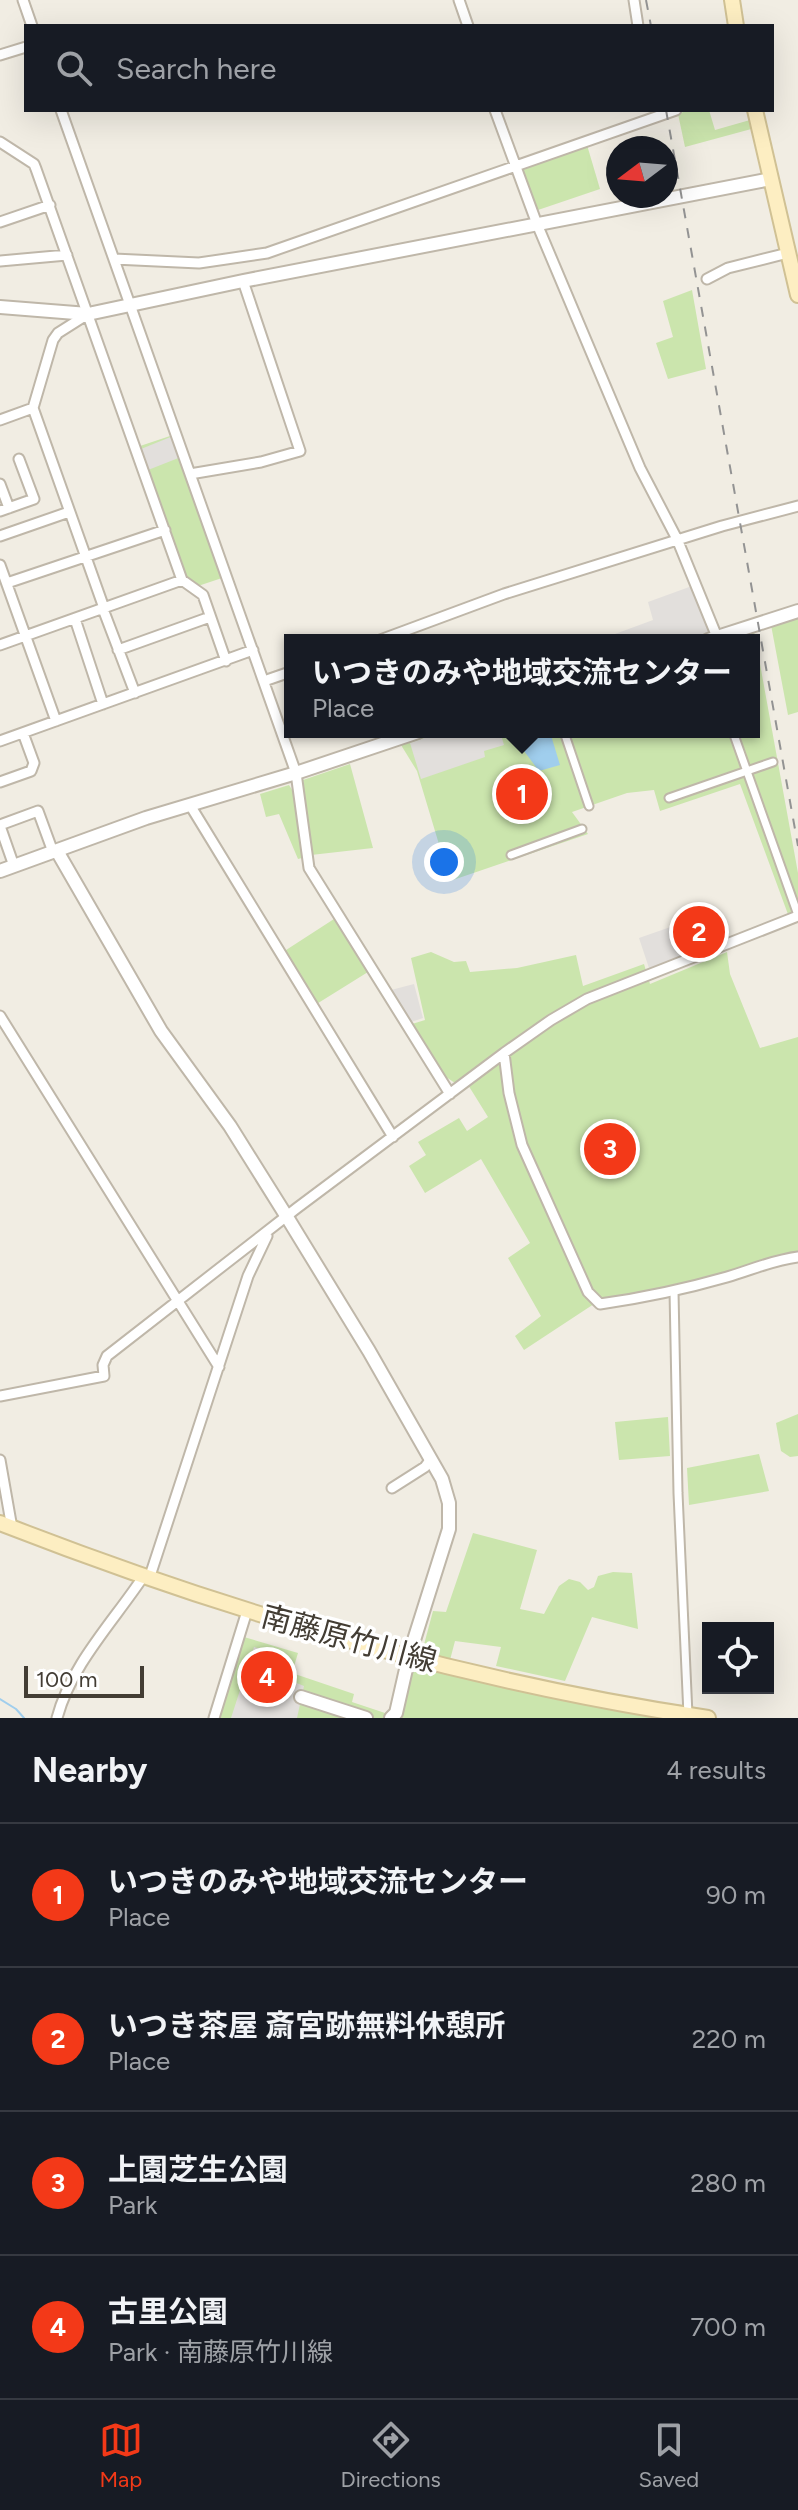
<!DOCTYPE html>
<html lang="en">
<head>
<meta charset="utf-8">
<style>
  :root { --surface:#171b24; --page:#242831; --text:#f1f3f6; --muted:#9ea1a6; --line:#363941; --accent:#f33918 }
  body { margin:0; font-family:Figtree,"Noto Sans JP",sans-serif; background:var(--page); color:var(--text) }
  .controls { position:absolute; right:24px; bottom:24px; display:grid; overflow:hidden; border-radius:0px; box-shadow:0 8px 32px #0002 }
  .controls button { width:72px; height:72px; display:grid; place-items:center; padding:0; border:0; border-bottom:2px solid var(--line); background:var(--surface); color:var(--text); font:40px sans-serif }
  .compass { position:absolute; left:606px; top:136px; width:72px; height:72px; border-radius:50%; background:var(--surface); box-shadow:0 8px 32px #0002; rotate:254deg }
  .scale { position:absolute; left:24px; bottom:20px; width:120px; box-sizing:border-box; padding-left:8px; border:4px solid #433d34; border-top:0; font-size:22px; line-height:28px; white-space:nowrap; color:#433d34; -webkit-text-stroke:6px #fff; paint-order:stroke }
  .you { position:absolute; left:444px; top:862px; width:28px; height:28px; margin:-20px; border:6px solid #fff; border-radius:50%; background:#1a73e8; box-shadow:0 0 0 12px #1a73e833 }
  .badge { display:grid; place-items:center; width:52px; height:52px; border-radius:50%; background:var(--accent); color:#fff; font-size:26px; font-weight:700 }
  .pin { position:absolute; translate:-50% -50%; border:4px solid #fff; box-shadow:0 2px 8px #0006 }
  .popup { position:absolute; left:284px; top:634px; width:476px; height:104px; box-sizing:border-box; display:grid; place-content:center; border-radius:0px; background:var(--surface); filter:drop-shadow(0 2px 6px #0005); font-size:26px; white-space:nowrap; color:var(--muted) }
  .popup b { font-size:30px; color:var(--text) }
  .popup::after { content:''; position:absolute; left:50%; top:100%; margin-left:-16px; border:16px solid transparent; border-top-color:var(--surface) }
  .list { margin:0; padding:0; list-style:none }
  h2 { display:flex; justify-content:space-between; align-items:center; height:104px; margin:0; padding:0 32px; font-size:34px }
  h2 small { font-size:26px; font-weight:400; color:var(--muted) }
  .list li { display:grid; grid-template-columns:52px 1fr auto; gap:24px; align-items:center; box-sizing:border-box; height:144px; padding:0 32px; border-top:2px solid var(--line) }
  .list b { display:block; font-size:30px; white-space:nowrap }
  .list p { margin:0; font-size:26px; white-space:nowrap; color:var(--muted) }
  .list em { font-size:26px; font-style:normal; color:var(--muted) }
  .icon { flex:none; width:44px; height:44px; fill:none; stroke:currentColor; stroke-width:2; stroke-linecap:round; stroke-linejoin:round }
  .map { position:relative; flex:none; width:798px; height:1718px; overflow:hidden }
  .search { position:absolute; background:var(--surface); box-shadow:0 8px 32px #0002; left:24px; right:24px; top:24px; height:88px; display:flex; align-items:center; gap:20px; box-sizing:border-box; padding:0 28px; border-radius:0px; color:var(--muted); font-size:30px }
  .sheet { height:680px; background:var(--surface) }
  nav { display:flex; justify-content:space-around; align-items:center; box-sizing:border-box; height:112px; border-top:2px solid var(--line); background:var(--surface); font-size:22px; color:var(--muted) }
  nav a { display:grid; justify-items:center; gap:4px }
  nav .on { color:var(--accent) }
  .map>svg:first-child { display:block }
</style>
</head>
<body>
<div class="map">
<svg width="798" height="1718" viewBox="0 0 798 1718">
  <rect width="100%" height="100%" fill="#f1ede3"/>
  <path fill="#cbe5ad" d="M 688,110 L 709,110 L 715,130 L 750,120 L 755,128 L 685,147 L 678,114 Z
    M 587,145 L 600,189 L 538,210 L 518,168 Z
    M 692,290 L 706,369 L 668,379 L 656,343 L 673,337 L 663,301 Z
    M 173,435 L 222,578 L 198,586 L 186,578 L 140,446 Z
    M 798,617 L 798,712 L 788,715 L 771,625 Z
    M 754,631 L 798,873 L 798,913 L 789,917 L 740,784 L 660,811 L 654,790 L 627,793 L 572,812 L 588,834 L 450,881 L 417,771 L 401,745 L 436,732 L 754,732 L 754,640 L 722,640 Z
    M 350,764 L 373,848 L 311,855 L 303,780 Z
    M 289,785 L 294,793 L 302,858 L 298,859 L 279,814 L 266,817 L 260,794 Z
    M 334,919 L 368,972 L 315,1005 L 283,952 Z
    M 431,952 L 454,962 L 466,961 L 470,972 L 517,968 L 576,955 L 583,986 L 644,964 L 650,984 L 727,952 L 730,974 L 760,1048 L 798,1037 L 798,1254 L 757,1262 L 731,1273 L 651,1293 L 600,1300 L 524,1350 L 515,1336 L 541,1316 L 508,1258 L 530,1243 L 481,1159 L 425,1193 L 409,1166 L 426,1155 L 418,1142 L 459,1118 L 467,1131 L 488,1117 L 465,1080 L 455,1083 L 446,1077 L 412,1024 L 425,1020 L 411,958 Z
    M 798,1414 L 798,1456 L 790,1457 L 781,1451 L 776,1423 Z
    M 668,1417 L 670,1456 L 619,1460 L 615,1422 Z
    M 759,1454 L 769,1491 L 689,1505 L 687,1468 Z
    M 473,1533 L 537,1550 L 520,1609 L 544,1614 L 559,1586 L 569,1579 L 580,1582 L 588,1590 L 594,1587 L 598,1576 L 613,1572 L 632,1573 L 638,1629 L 592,1617 L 565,1681 L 496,1666 L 501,1647 L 455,1641 L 450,1660 L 422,1652 L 433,1611 L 446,1612 Z
    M 244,1637 L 298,1653 L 292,1673 L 354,1694 L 352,1702 L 385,1713 L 390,1710 L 400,1668 L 410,1670 L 416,1665 L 653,1718 L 219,1718 Z"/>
  <path fill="#e2dfdc" d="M 173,436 L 181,457 L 148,470 L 141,449 Z
    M 692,586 L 711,631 L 709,636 L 694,640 L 618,640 L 615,634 L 653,620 L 648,602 Z
    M 441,732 L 512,732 L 501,735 L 504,745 L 484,751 L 485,757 L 421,779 L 410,743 Z
    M 679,924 L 687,944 L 716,934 L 719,943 L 649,968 L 639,938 Z
    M 414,984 L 423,1018 L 411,1022 L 391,990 Z
    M 254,1647 L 289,1657 L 284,1678 L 304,1686 L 297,1718 L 231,1718 Z"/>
  <path fill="#a0ceed" d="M 527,732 L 550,732 L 560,765 L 539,771 L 524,751 L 518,735 Z"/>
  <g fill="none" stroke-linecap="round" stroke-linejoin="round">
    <path stroke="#a0ceed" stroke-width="2" d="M 649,124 L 662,120
      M 0,1699 L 16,1709 L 24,1718"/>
    <g stroke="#bfb7a9" stroke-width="11">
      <path id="pedestrian" d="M 564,732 L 589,806
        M 733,732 L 798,915
        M 669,798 L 773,762
        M 511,855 L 582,829
        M 674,1291 L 678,1493 L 688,1715"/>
    </g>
    <g stroke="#bfb7a9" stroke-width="13">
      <path id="minor" d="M 23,0 L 32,26
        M 459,0 L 468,26
        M 634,0 L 638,26
        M 0,55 L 26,47
        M 61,110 L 296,773 L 309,868 L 450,1094
        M 495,110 L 537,224 L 640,468 L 677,539 L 717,637
        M 0,142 L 34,164 L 36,169 L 182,580 L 203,595 L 226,661
        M 0,222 L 50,205
        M 114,259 L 199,263 L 267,253 L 676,110
        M 0,261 L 67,255
        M 707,279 L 728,268 L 788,253
        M 88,314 L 58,333 L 53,340 L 33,408 L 104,608
        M 0,420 L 33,408
        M 190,474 L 261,462 L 300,451 L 243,281
        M 0,484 L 9,508
        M 0,511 L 34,499 L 19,459
        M 0,536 L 69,512
        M 0,565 L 56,721
        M 7,583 L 165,530
        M 103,609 L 135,693
        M 75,619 L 103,704
        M 380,640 L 504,594 L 722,526 L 798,506
        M 0,645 L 182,580
        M 118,650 L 210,617
        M 264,681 L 290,672
        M 0,741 L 253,650
        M 0,782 L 31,771 L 34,763 L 23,733
        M 190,805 L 393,1137
        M 0,825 L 38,811 L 53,852
        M 0,826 L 14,866
        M 0,1016 L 219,1367
        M 504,1053 L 509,1093 L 522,1145 L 588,1292 L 600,1304 C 643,1298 685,1289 727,1277 C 751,1270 773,1260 798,1257
        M 0,1396 L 104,1376 L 103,1365 L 107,1356 L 297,1208 L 504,1053 L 551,1020 L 587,999 L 798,916
        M 0,1460 L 12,1528
        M 392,1488 L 425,1467 L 431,1459
        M 149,1579 L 248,1276 L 267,1236
        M 57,1718 C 71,1665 113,1622 143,1577
        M 214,1718 L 247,1611"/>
    </g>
    <g stroke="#bfb7a9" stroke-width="16">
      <path id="tertiary" d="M 0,307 L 88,314 L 243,281 L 771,179
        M 708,640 L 798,611
        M 57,851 L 161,1031 L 230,1126 L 287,1217 L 369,1351 L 442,1479 L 449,1503 L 449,1529 L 409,1656 L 396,1713 L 391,1718
        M 0,871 L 146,818 L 296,773 L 418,732
        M 301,1697 L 366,1718"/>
    </g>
    <g stroke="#d0c194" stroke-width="18">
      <path id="secondary" d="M 732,0 L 736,26
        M 755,110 L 798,295
        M 0,1523 C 228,1612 466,1682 708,1718"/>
    </g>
    <use href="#pedestrian" stroke="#fff" stroke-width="7"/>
    <use href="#minor" stroke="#fff" stroke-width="9"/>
    <use href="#tertiary" stroke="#fff" stroke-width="12"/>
    <use href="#secondary" stroke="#fdeec2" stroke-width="14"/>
    <path stroke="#939393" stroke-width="2" stroke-dasharray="10 10" stroke-linecap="butt" d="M 646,0 L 651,26
      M 666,110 L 798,846"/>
  </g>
  <g text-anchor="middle" stroke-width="7" stroke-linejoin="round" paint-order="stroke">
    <g font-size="30" fill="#433d34" stroke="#fff">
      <text transform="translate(349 1639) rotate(15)" y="10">南藤原竹川線</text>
    </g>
  </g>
</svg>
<div class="controls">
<button><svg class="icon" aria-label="locate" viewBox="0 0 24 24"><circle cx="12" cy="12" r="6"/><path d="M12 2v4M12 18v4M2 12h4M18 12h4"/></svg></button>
</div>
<svg class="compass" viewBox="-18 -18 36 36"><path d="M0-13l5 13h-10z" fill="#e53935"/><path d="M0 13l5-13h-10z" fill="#9ea1a6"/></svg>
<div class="scale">100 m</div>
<div class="you"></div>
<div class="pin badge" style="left:522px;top:794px">1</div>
<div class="popup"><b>いつきのみや地域交流センター</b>Place</div>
<div class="pin badge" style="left:699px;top:932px">2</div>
<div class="pin badge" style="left:610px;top:1149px">3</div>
<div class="pin badge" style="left:267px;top:1677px">4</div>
<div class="search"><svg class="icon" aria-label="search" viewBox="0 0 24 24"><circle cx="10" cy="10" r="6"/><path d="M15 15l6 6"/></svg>Search here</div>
</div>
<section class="sheet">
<h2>Nearby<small>4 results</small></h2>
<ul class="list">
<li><span class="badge">1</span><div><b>いつきのみや地域交流センター</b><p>Place</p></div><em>90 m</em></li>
<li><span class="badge">2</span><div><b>いつき茶屋 斎宮跡無料休憩所</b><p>Place</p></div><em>220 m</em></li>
<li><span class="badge">3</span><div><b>上園芝生公園</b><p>Park</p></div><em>280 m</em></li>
<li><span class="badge">4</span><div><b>古里公園</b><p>Park · 南藤原竹川線</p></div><em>700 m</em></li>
</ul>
</section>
<nav>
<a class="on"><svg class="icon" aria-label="map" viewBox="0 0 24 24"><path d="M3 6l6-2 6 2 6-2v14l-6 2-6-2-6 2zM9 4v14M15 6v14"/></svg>Map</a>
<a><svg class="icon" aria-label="directions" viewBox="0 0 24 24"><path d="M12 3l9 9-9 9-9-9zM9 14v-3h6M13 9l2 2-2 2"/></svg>Directions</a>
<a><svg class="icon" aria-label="saved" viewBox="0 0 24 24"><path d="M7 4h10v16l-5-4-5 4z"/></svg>Saved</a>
</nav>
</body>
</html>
